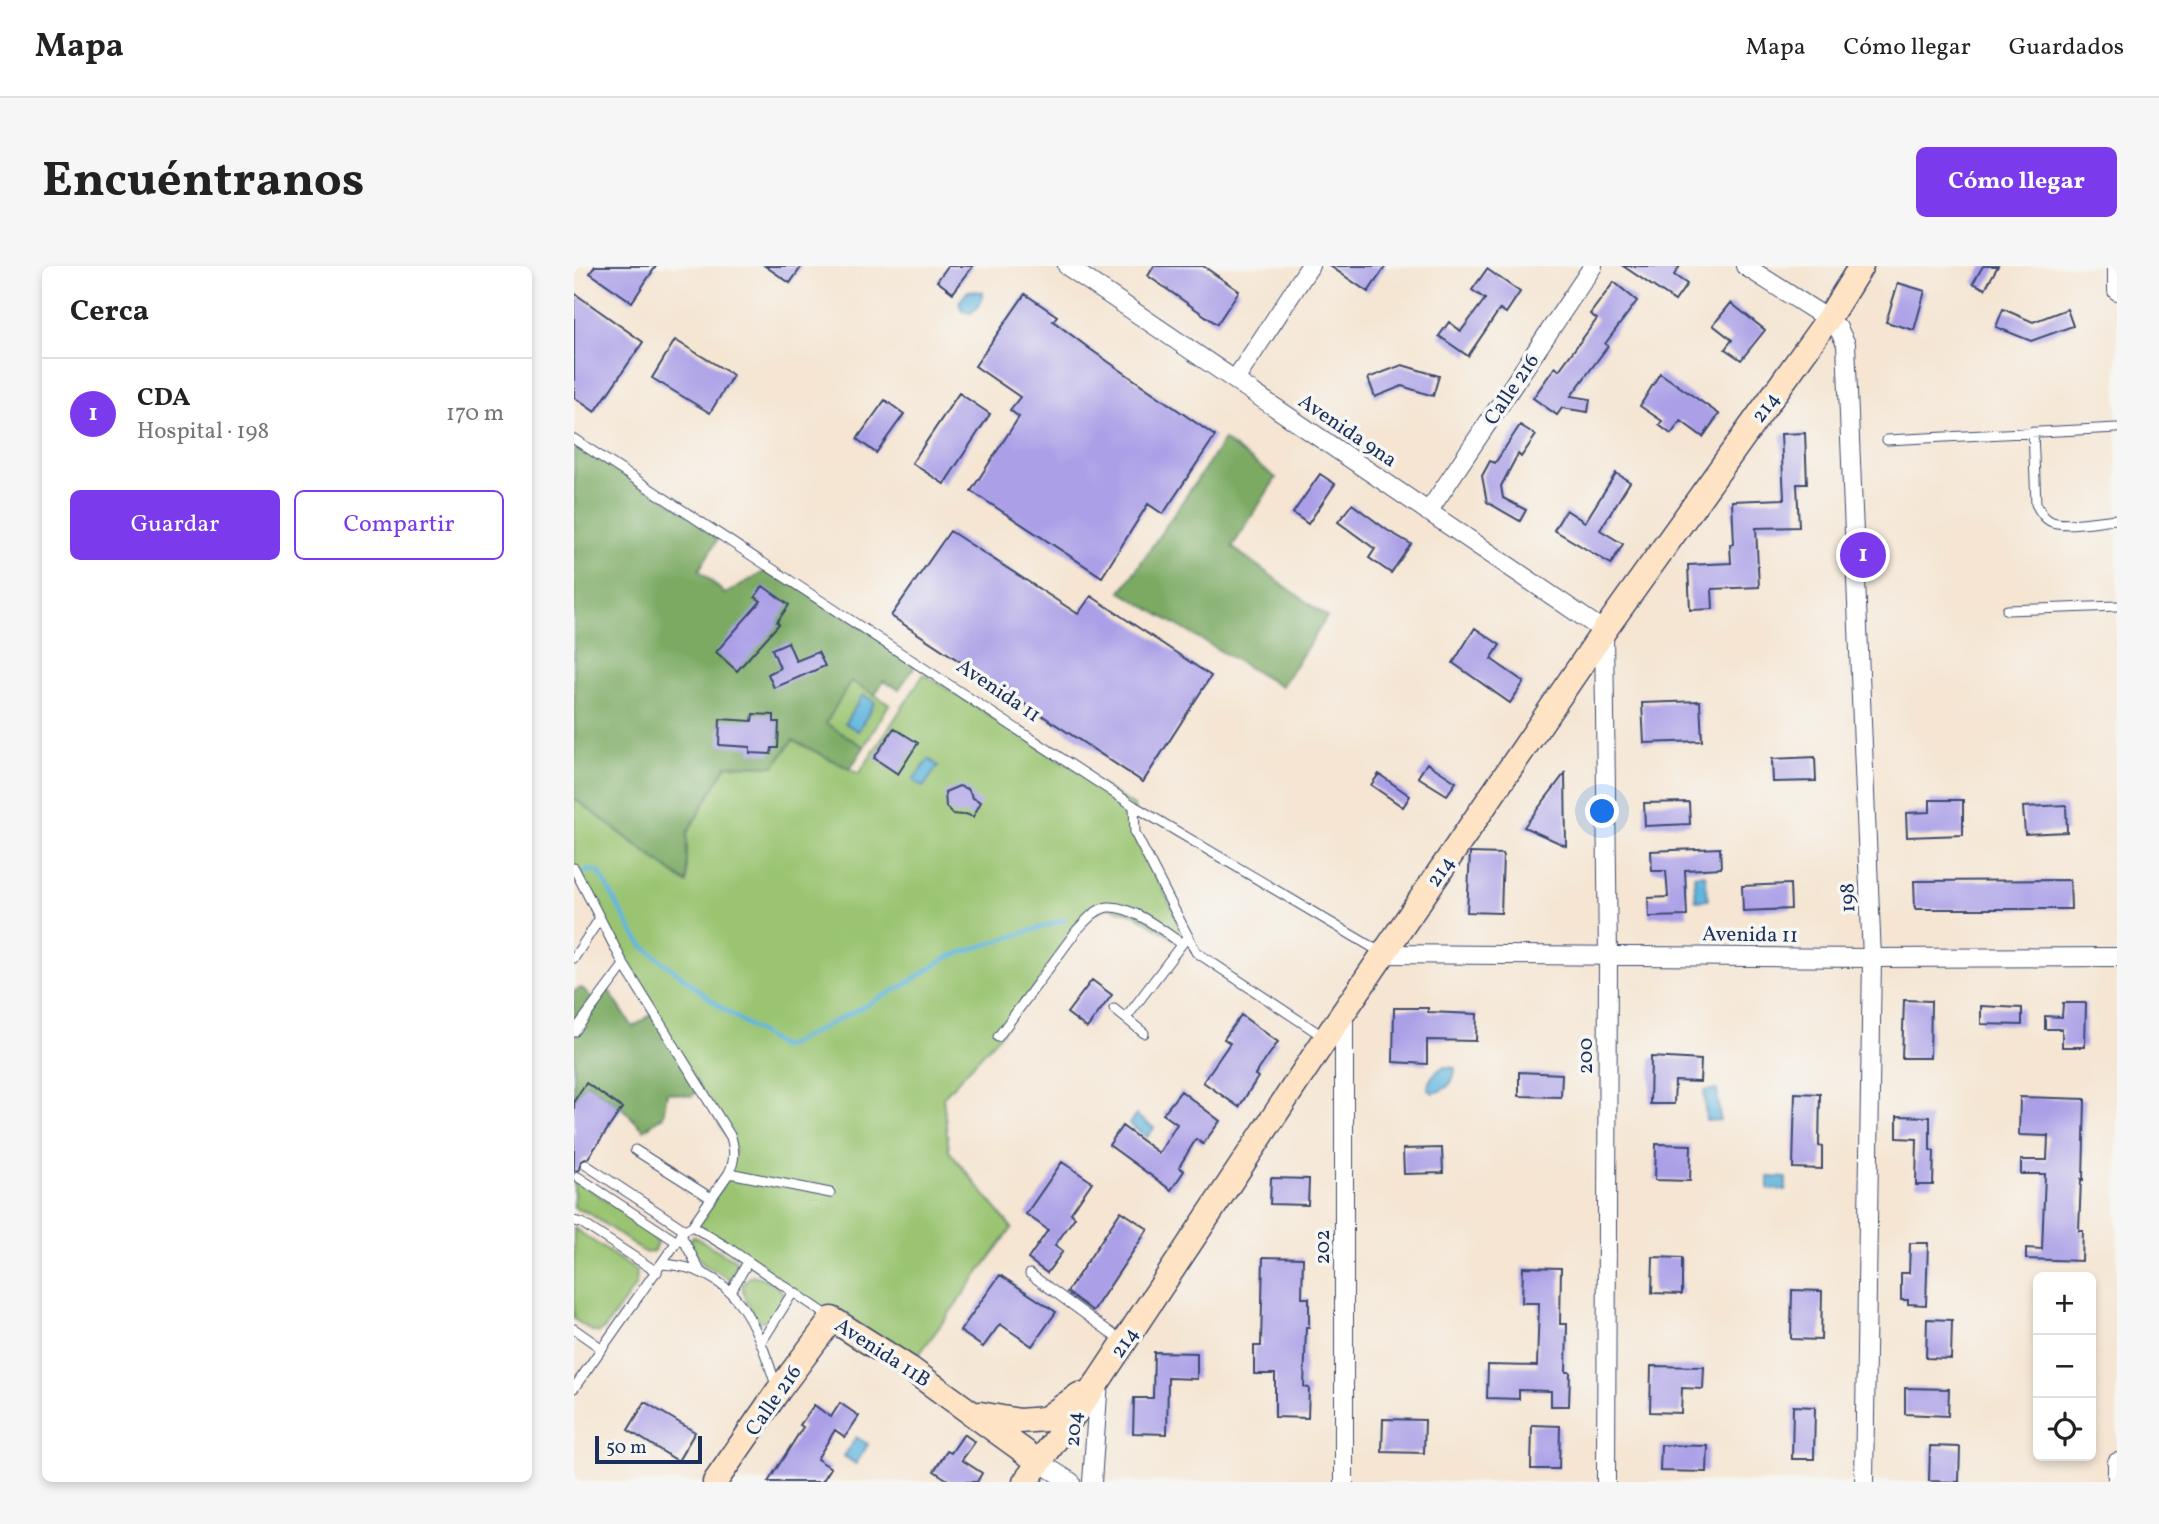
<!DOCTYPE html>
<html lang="es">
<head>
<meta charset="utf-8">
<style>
  :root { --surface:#fff; --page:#f6f6f6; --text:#222; --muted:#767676; --line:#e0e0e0; --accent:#7c3aed }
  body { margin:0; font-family:Vollkorn,serif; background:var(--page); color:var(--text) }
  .controls { position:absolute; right:21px; bottom:21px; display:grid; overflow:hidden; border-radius:10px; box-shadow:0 4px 10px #0003 }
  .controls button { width:63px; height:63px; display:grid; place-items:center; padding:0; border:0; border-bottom:2px solid var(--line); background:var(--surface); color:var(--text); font:35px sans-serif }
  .scale { position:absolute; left:21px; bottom:18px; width:107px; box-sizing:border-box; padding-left:7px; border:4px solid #1b2f5e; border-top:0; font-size:19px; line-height:24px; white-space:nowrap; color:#1b2f5e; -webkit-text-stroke:5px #f6f6f2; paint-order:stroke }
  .you { position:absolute; left:1029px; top:546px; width:24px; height:24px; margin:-18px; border:5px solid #fff; border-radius:50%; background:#1a73e8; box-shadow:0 0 0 10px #1a73e833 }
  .badge { display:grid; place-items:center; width:46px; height:46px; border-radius:50%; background:var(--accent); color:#fff; font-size:23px; font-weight:700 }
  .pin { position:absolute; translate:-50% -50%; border:4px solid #fff; box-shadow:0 2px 7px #0006 }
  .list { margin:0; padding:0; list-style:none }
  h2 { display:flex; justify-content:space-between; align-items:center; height:91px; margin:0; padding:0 28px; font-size:30px }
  h2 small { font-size:23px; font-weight:400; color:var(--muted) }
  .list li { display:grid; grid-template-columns:46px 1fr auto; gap:21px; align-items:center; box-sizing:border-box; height:112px; padding:0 28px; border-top:2px solid var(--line) }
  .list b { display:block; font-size:26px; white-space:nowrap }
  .list p { margin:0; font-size:23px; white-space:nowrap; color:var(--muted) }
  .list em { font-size:23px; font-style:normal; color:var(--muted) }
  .actions { display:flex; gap:14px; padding:21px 28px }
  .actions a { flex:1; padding:16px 0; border:2px solid var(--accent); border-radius:10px; text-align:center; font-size:24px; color:var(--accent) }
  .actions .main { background:var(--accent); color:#fff }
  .icon { flex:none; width:38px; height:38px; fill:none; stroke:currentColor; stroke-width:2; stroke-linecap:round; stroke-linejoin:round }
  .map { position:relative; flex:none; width:1543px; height:1216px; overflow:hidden; border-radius:10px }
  header { display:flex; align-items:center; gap:42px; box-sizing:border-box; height:98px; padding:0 35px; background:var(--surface); border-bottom:2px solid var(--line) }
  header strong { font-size:33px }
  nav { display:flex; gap:38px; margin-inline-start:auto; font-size:24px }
  .intro { display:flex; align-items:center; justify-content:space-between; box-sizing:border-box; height:168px; padding:0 42px }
  h1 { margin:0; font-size:49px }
  .button { padding:18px 32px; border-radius:10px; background:var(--accent); color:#fff; font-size:24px; font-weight:700 }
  main { display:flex; gap:42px; padding:0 42px }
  aside { flex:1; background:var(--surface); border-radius:10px; box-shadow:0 4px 10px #0003 }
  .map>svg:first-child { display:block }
</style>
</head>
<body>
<header>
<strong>Mapa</strong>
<nav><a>Mapa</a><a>Cómo llegar</a><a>Guardados</a></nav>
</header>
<div class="intro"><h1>Encuéntranos</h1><a class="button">Cómo llegar</a></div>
<main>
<aside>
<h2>Cerca<small></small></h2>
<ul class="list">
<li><span class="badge">1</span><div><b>CDA</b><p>Hospital · 198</p></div><em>170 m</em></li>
</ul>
<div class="actions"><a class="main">Guardar</a><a>Compartir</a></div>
</aside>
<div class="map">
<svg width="1543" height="1216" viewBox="0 0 1543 1216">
  <rect width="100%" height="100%" fill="#f6f6f2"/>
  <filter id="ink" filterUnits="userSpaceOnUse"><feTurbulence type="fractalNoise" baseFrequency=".0143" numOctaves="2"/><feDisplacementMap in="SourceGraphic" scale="14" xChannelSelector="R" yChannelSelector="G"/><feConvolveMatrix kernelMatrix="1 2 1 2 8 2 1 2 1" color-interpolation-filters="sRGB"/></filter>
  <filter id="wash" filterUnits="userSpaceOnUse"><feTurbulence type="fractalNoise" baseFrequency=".00686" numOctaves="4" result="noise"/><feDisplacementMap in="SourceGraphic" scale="28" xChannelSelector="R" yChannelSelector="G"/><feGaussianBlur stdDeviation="1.57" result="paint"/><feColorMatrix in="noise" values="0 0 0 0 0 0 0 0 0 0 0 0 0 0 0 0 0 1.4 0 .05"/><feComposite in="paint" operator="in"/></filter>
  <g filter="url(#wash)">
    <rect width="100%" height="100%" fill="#f5e5d2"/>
    <path fill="#9ac471" stroke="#5a7a68" stroke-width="2" d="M 350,408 L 560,540 L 561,567 L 613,671 L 608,678 L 563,649 L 534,641 L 517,649 L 424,771 L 369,831 L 375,885 L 438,962 L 335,1102 L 118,960 L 155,907 L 161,884 L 50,699 L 0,602 L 0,532 L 112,617 L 113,567 L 153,499 L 200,500 L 219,474 L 285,508 Z
      M 277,414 L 315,438 L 290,481 L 251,457 Z
      M 0,913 L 78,965 L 83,977 L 80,985 L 72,987 L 67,984 L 15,947 L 0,942 Z
      M 0,962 L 61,1004 L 63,1007 L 62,1019 L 31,1062 L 24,1067 L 18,1065 L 0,1053 Z
      M 119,970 L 164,996 L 156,1013 L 129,998 L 121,986 L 116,974 Z
      M 178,1009 C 187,1011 206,1018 209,1028 C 212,1037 199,1056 188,1055 C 182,1054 180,1048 177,1044 C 173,1035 169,1028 168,1018 Z"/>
    <path fill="#7baa63" stroke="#4b6c60" stroke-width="2" d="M 0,172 L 146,269 L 125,304 L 151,328 L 197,302 L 343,397 L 325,423 L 309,415 L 301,429 L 277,415 L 252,457 L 290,481 L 276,503 L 219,474 L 200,500 L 153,499 L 113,567 L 113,617 L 0,532 Z
      M 650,174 L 702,212 L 658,281 L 753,351 L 707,421 L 547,326 Z
      M 8,722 L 22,736 L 33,722 L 59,761 L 80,747 L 127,824 L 117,830 L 93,826 L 89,850 L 70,864 L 48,842 L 13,817 L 0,835 L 0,725 Z"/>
    <path fill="#62b6de" stroke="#3e729e" stroke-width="2" d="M 394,25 L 409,26 C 408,37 405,42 396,47 L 388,45 L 385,36 Z
      M 289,429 L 301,436 L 284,465 L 271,457 Z
      M 355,493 L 364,500 L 349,521 L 339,514 Z
      M 1131,608 L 1134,634 L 1122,635 L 1120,609 Z
      M 869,801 L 881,802 C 880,817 874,823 859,827 L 854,823 C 854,813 861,806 869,801 Z
      M 1143,824 L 1146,854 L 1132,855 L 1130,825 Z
      M 562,849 L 580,862 L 573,871 L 555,858 Z
      M 1194,911 L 1212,912 L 1212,924 L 1194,923 Z
      M 282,1171 L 294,1178 L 282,1198 L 270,1190 Z"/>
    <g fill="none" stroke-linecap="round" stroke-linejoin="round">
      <path stroke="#62b6de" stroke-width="4.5" d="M 0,614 L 14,604 L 25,606 L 58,665 L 69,680 L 148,742 L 207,781 L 213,780 L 329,720 L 374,691 L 490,654"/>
    </g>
    <g id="blocks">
      <path fill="#aba0e7" d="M 21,0 L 82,0 L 58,36 L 16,7 Z
        M 191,0 L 228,0 L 216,17 Z
        M 374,0 L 399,0 L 379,27 L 363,15 Z
        M 580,0 L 629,0 L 665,25 L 643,58 L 574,10 Z
        M 756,0 L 812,0 L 794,26 Z
        M 1049,0 L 1106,0 L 1100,9 L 1113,18 L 1101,35 Z
        M 1409,0 L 1424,0 L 1411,23 L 1399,17 Z
        M 913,3 L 946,26 L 932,47 L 926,43 L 894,90 L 865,70 L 875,56 L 887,65 L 911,33 L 898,24 Z
        M 1040,16 L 1063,35 L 1031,78 L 1034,80 L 997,130 L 1016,133 L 1014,146 L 988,142 L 983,149 L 959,132 L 981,101 L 985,104 L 1023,53 L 1016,48 Z
        M 1324,17 L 1351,25 L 1340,64 L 1312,56 Z
        M 0,27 L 69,76 L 21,146 L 0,131 Z
        M 451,28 L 483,50 L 479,55 L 516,83 L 641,170 L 589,248 L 574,238 L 528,311 L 397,225 L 445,151 L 436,144 L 446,131 L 401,100 Z
        M 1157,37 L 1191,64 L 1167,94 L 1151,83 L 1158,74 L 1139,59 Z
        M 1429,43 L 1459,56 L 1493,43 L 1499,60 L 1457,75 L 1422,61 Z
        M 101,74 L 159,109 L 136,147 L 78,112 Z
        M 828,99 L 865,110 L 859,130 L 828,120 L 801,131 L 794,112 Z
        M 1086,107 L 1145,148 L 1129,171 L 1107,155 L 1097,168 L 1085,159 L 1088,155 L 1066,140 Z
        M 385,127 L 416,148 L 370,218 L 338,197 Z
        M 311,134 L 330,148 L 302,187 L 283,173 Z
        M 946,159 L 962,169 L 947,191 L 944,188 L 927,220 L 929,232 L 952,244 L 946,255 L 913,236 L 908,210 L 916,195 L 921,197 Z
        M 1231,167 L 1233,218 L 1223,218 L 1225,261 L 1182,262 L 1185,321 L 1138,323 L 1139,343 L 1116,344 L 1114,299 L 1157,297 L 1156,279 L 1160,278 L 1158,235 L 1210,233 L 1207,168 Z
        M 1042,207 L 1056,216 L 1026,264 L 1049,278 L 1037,298 L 980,264 L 992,244 L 1011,256 Z
        M 746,208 L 761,218 L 734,258 L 719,247 Z
        M 778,238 L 813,264 L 837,278 L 817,307 L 795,292 L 801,283 L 764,256 Z
        M 376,265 L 504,348 L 517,330 L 637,410 L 569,516 L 317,350 Z
        M 189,320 L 215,339 L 203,356 L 205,358 L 163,405 L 142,386 L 187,335 L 181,331 Z
        M 901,362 L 926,379 L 917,393 L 950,416 L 936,437 L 879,397 Z
        M 214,376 L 222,395 L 244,386 L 251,400 L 200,422 L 194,408 L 206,402 L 198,383 Z
        M 1126,435 L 1128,475 L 1070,477 L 1068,437 Z
        M 179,448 L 200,449 L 200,456 L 205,456 L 204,482 L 198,482 L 197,488 L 176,487 L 176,481 L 145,479 L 146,453 L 178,455 Z
        M 320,462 L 344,477 L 324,508 L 300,492 Z
        M 1241,491 L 1242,515 L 1199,516 L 1198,493 Z
        M 853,497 L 882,516 L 873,529 L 844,511 Z
        M 991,507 L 992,580 L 950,561 Z
        M 805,508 L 836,530 L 829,541 L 797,519 Z
        M 385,520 L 394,523 L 399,532 L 407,536 L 399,551 L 392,548 L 388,549 L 379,548 L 372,541 L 371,526 Z
        M 1356,534 L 1389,534 L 1389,569 L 1333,571 L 1332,547 L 1356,546 Z
        M 1115,536 L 1116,558 L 1071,560 L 1070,537 Z
        M 1492,539 L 1493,566 L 1451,568 L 1449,541 Z
        M 1146,582 L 1147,602 L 1111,604 L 1113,650 L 1075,651 L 1074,632 L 1094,631 L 1092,605 L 1078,605 L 1077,585 Z
        M 896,587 L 929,588 L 927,647 L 893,646 Z
        M 1496,614 L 1497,643 L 1341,643 L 1340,615 Z
        M 1216,618 L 1217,643 L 1169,645 L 1168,620 Z
        M 518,714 L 538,729 L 513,762 L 493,747 Z
        M 1330,734 L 1357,735 L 1356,792 L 1328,792 Z
        M 1489,737 L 1512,737 L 1511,781 L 1488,781 L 1488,763 L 1471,763 L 1471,750 L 1488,751 Z
        M 1407,740 L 1448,742 L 1448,759 L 1407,758 Z
        M 820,742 L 854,742 L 854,746 L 903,748 L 902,775 L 853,774 L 853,798 L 819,796 Z
        M 667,749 L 704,776 L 681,809 L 684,811 L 665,841 L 629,816 L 656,777 L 650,773 Z
        M 1077,791 L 1127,794 L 1126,816 L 1101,815 L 1100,838 L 1076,838 Z
        M 945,806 L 988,808 L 987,831 L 945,830 Z
        M 12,817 L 48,842 L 14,892 L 7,895 L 5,904 L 0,905 L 0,835 Z
        M 607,825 L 646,855 L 629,878 L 622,873 L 605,901 L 610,905 L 597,924 L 535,879 L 548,860 L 585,887 L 603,858 L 589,848 Z
        M 1221,827 L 1246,828 L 1245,880 L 1248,881 L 1248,903 L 1219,902 Z
        M 1446,831 L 1511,833 L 1509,914 L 1507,913 L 1505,965 L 1509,965 L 1508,995 L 1452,993 L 1452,982 L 1468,983 L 1471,908 L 1447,908 L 1447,894 L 1473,894 L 1474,870 L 1445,869 Z
        M 1323,850 L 1356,851 L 1356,884 L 1360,885 L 1359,919 L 1342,919 L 1343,873 L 1323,872 Z
        M 1082,878 L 1117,879 L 1116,915 L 1081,914 Z
        M 868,882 L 869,907 L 830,908 L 829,883 Z
        M 488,896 L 518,916 L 497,947 L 501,951 L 481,979 L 489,985 L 473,1007 L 454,993 L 474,964 L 452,948 Z
        M 697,912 L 735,913 L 734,939 L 696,938 Z
        M 547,945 L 574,963 L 519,1045 L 493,1026 Z
        M 1336,977 L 1354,977 L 1352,1039 L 1334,1038 L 1334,1034 L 1327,1034 L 1327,1007 L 1335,1007 Z
        M 689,991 L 729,992 L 728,1032 L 735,1032 L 735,1061 L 732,1061 L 730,1121 L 735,1122 L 734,1152 L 701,1151 L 701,1108 L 680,1108 L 680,1080 L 687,1080 Z
        M 1079,991 L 1108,992 L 1108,1028 L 1078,1027 Z
        M 949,1001 L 987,1002 L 986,1058 L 993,1058 L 992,1106 L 996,1106 L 995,1140 L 977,1140 L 977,1125 L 945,1124 L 945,1133 L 913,1132 L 914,1099 L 963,1100 L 965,1037 L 948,1037 Z
        M 426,1009 L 482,1046 L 458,1080 L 426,1058 L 409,1081 L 386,1065 Z
        M 1218,1024 L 1248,1025 L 1247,1074 L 1217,1073 Z
        M 1353,1053 L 1378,1054 L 1377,1093 L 1352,1092 Z
        M 580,1086 L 623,1087 L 623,1113 L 594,1112 L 593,1168 L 559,1167 L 560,1132 L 579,1132 Z
        M 1077,1100 L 1130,1101 L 1129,1123 L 1108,1122 L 1107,1147 L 1076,1146 Z
        M 1331,1122 L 1375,1123 L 1374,1150 L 1331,1148 Z
        M 71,1136 L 121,1166 L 104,1195 L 54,1164 Z
        M 266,1137 L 285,1150 L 271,1171 L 261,1164 L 243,1193 L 257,1202 L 248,1216 L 194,1216 L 229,1161 L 226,1159 L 240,1139 L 257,1151 Z
        M 1219,1140 L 1241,1141 L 1240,1193 L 1218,1193 Z
        M 809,1153 L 851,1154 L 850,1187 L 808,1186 Z
        M 958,1159 L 986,1160 L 985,1203 L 957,1203 Z
        M 390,1168 L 401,1176 L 388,1194 L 408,1207 L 403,1216 L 377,1216 L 360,1205 L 373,1185 L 377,1187 Z
        M 1087,1179 L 1134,1180 L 1133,1206 L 1086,1205 Z
        M 1356,1180 L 1386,1181 L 1385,1216 L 1355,1215 Z"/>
    </g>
  </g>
  <g filter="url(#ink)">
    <use href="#blocks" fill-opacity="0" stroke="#3c4a6f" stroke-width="2"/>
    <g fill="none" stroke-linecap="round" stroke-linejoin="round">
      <g stroke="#3c4a6f" stroke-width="11">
        <path id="lane" d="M 1459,166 L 1462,238 C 1465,244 1470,252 1476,255 C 1490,262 1527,254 1543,253
          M 0,173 L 560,540 L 561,567 L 622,686 L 750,771
          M 1313,174 L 1543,162
          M 1433,344 L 1543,340
          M 560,540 L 808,687
          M 0,602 L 50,699 L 157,871 C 161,885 161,894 155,907
          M 0,692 L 26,652
          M 540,743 L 570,767
          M 552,752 L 610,675
          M 0,766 L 50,699
          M 424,771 L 503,664 C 512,655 521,643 534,641 C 557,639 590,665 608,678
          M 61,884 L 137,932
          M 12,899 L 111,964
          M 4,911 L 103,976
          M 0,955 L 8,957 L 83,1006
          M 118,960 L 153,981 L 256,1051
          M 107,969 L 126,1005
          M 88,998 C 164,1002 182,1059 203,1122
          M 456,1008 L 548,1075
          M 157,1025 L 174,996
          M 0,1063 L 27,1082
          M 188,1075 L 219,1026
          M 0,1122 L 111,964 L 118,960 L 155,907 L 256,927"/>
      </g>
      <g stroke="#3c4a6f" stroke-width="20">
        <path id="street" d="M 493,0 L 1030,365 L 1034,689 L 1032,1216
          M 1171,0 L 1254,53 L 1264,62 L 1272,78 L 1298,692 L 1290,1216
          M 1543,0 L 1543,25
          M 661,114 L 736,0
          M 854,246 L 1019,0
          M 809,688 L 1298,692 L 1543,691
          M 465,1196 L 497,1216
          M 518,1216 L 525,1114
          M 770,1216 L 770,745
          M 1543,1216 L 1543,1196"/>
      </g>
      <g stroke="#3c4a6f" stroke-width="27">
        <path id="secondary" d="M 406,1148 L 445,1155 L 471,1153 L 505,1129
          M 141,1216 L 204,1125 L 258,1053 L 335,1102 L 465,1196
          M 451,1216 L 525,1114 L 752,772 L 1030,365 L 1254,53 L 1287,0"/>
      </g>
      <use href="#lane" stroke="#fff" stroke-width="9"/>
      <use href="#street" stroke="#fff" stroke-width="18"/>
      <use href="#secondary" stroke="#fee4c5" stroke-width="24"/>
    </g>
  </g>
  <g text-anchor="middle" stroke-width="7" stroke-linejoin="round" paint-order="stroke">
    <g font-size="21" fill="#1b2f5e" stroke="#f6f6f2">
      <text transform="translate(937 123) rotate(-56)" y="7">Calle 216</text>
      <text transform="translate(1191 141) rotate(-54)" y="7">214</text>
      <text transform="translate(774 164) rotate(34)" y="7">Avenida 9na</text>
      <text transform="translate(425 424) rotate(34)" y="7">Avenida 11</text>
      <text transform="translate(866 605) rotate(-56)" y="7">214</text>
      <text transform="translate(1273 632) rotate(-92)" y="7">198</text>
      <text transform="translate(1176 668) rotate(1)" y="7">Avenida 11</text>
      <text transform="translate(1011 790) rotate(-90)" y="7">200</text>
      <text transform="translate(748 981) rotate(-90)" y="7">202</text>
      <text transform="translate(550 1076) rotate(-56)" y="7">214</text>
      <text transform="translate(309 1086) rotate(33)" y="7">Avenida 11B</text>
      <text transform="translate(199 1134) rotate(-55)" y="7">Calle 216</text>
      <text transform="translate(499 1163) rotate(-86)" y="7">204</text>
    </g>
  </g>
</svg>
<div class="controls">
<button>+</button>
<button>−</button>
<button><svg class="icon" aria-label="locate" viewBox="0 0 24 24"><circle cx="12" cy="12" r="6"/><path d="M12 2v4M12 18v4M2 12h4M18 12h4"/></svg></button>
</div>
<div class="scale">50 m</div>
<div class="you"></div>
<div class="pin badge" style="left:1289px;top:289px">1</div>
</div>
</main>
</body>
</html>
